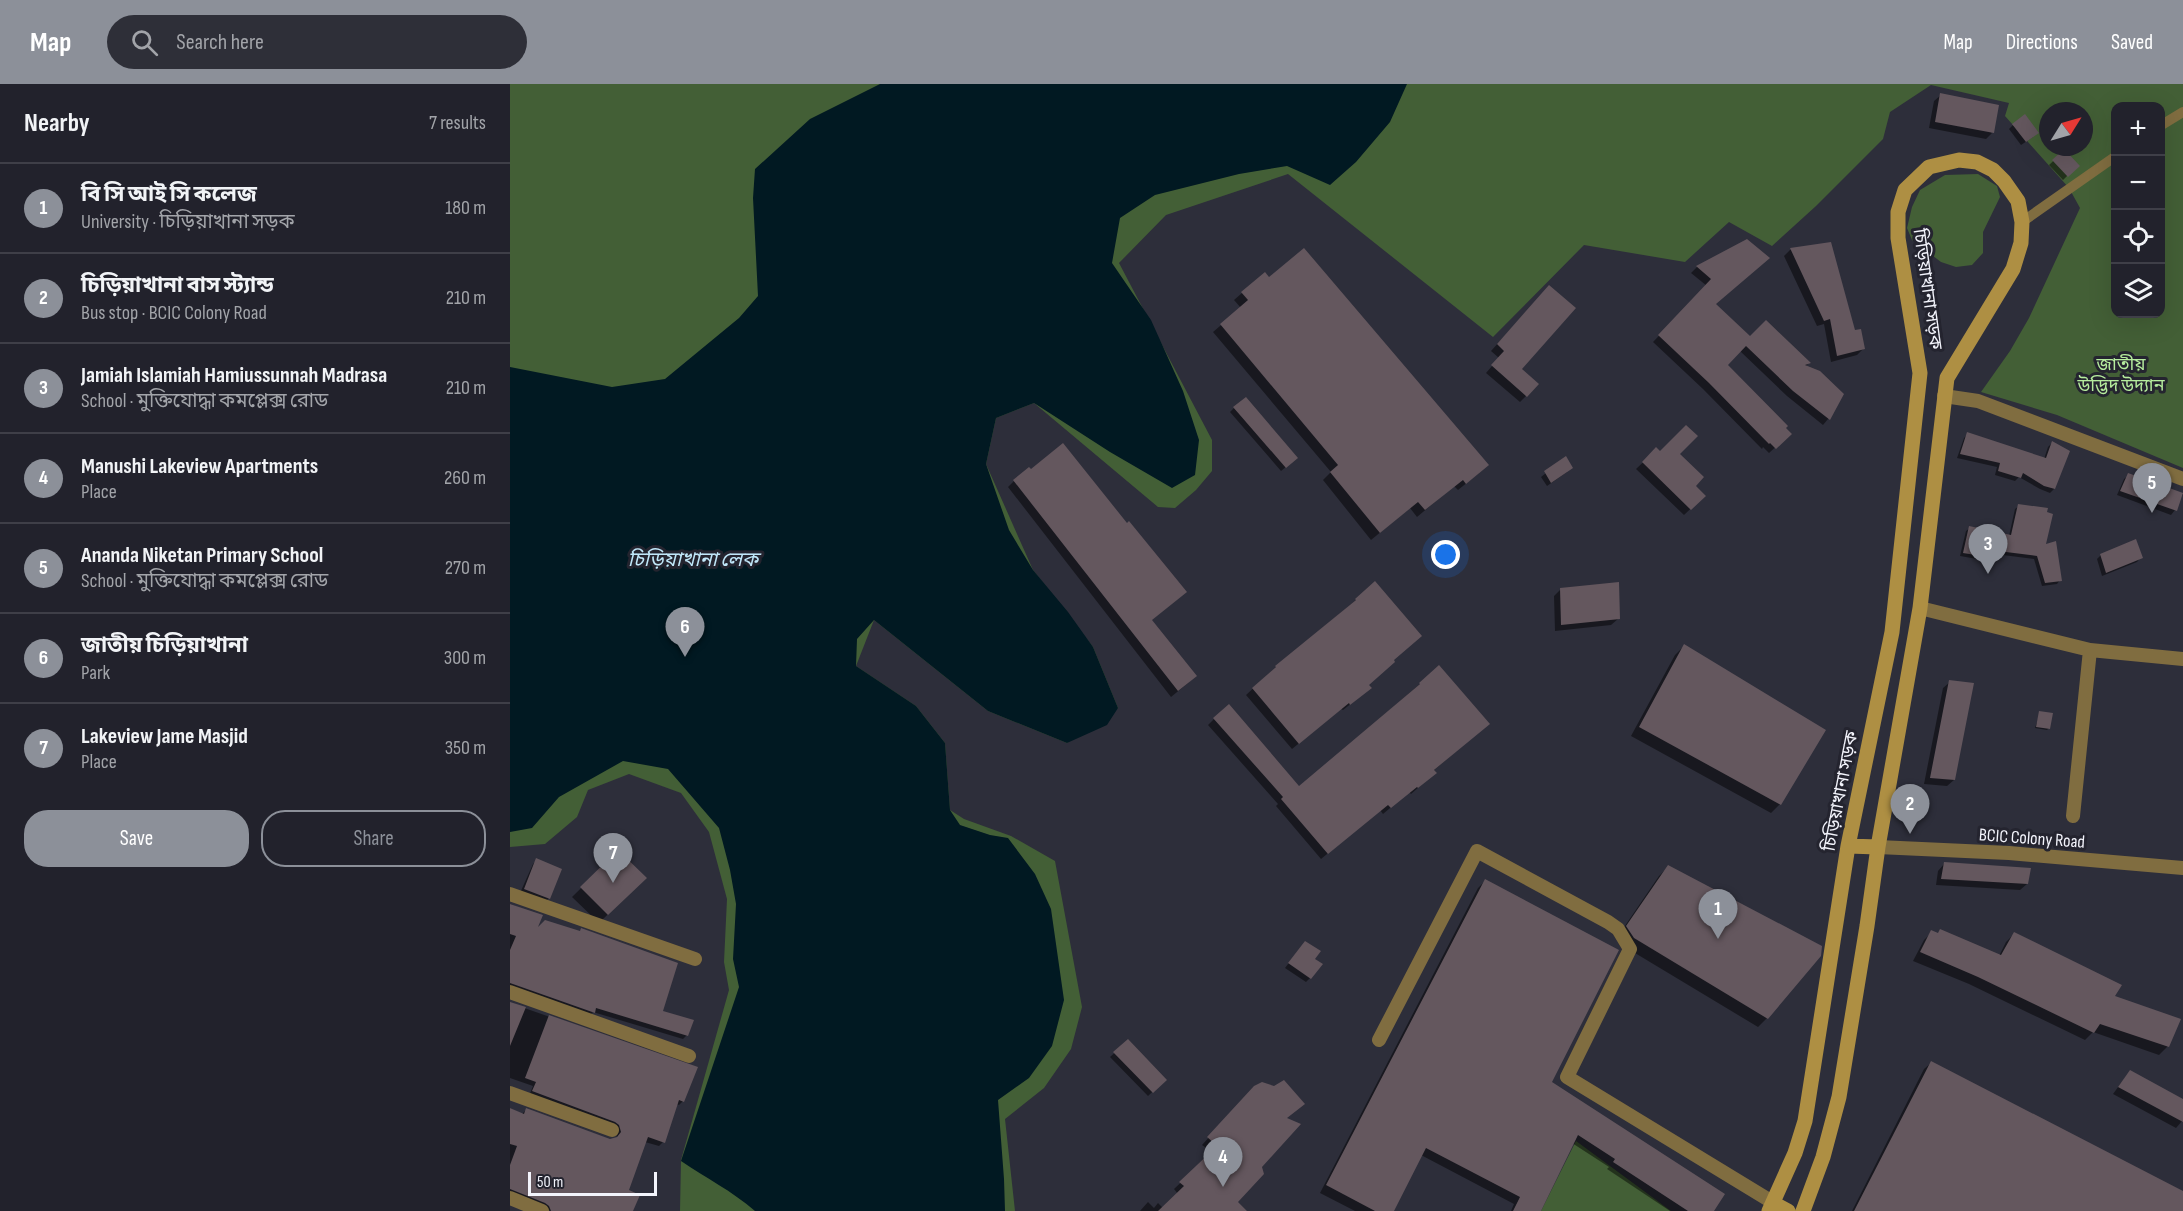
<!DOCTYPE html>
<html lang="en">
<head>
<meta charset="utf-8">
<style>
  :root { --surface:#22222c; --page:#2e2f38; --text:#f1f3f6; --muted:#a2a4a9; --line:#3f3f48; --accent:#8c9099 }
  body { margin:0; font-family:"Sofia Sans Condensed","Noto Sans Bengali",sans-serif; background:var(--page); color:var(--text) }
  .controls { position:absolute; right:18px; top:18px; display:grid; overflow:hidden; border-radius:12px; box-shadow:0 6px 24px #0002 }
  .controls button { width:54px; height:54px; display:grid; place-items:center; padding:0; border:0; border-bottom:2px solid var(--line); background:var(--surface); color:var(--text); font:30px sans-serif }
  .compass { position:absolute; left:1529px; top:18px; width:54px; height:54px; border-radius:50%; background:var(--surface); box-shadow:0 6px 24px #0002; rotate:53deg }
  .scale { position:absolute; left:18px; bottom:15px; width:129px; box-sizing:border-box; padding-left:6px; border:3px solid #f3f4fc; border-top:0; font-size:16px; line-height:21px; white-space:nowrap; color:#f3f4fc; -webkit-text-stroke:4px #24242f; paint-order:stroke }
  .you { position:absolute; left:936px; top:471px; width:21px; height:21px; margin:-15px; border:4px solid #fff; border-radius:50%; background:#1a73e8; box-shadow:0 0 0 9px #1a73e833 }
  .badge { display:grid; place-items:center; width:39px; height:39px; border-radius:50%; background:var(--accent); color:#fff; font-size:20px; font-weight:700 }
  .pin { position:absolute; translate:-50% -50px; filter:drop-shadow(0 2px 3px #0008) }
  .pin::after { content:''; position:absolute; top:32px; width:21px; height:18px; background:inherit; clip-path:polygon(0 0,100% 0,50% 100%) }
  .list { margin:0; padding:0; list-style:none }
  h2 { display:flex; justify-content:space-between; align-items:center; height:78px; margin:0; padding:0 24px; font-size:26px }
  h2 small { font-size:20px; font-weight:400; color:var(--muted) }
  .list li { display:grid; grid-template-columns:39px 1fr auto; gap:18px; align-items:center; box-sizing:border-box; height:90px; padding:0 24px; border-top:2px solid var(--line) }
  .list b { display:block; font-size:22px; white-space:nowrap }
  .list p { margin:0; font-size:20px; white-space:nowrap; color:var(--muted) }
  .list em { font-size:20px; font-style:normal; color:var(--muted) }
  .actions { display:flex; gap:12px; padding:18px 24px }
  .actions a { flex:1; padding:14px 0; border:2px solid var(--accent); border-radius:24px; text-align:center; font-size:21px; color:var(--accent) }
  .actions .main { background:var(--accent); color:#fff }
  .icon { flex:none; width:33px; height:33px; fill:none; stroke:currentColor; stroke-width:2; stroke-linecap:round; stroke-linejoin:round }
  .map { position:relative; flex:none; width:1673px; height:1127px; overflow:hidden }
  header { display:flex; align-items:center; gap:36px; box-sizing:border-box; height:84px; padding:0 30px; background:var(--accent); color:#fff }
  header strong { font-size:28px }
  nav { display:flex; gap:33px; margin-inline-start:auto; font-size:21px }
  .search { width:420px; height:54px; background:var(--page); display:flex; align-items:center; gap:15px; box-sizing:border-box; padding:0 21px; border-radius:33px; color:var(--muted); font-size:22px }
  main { display:flex }
  aside { flex:1; background:var(--surface) }
  .map>svg:first-child { display:block }
</style>
</head>
<body>
<header>
<strong>Map</strong>
<div class="search"><svg class="icon" aria-label="search" viewBox="0 0 24 24"><circle cx="10" cy="10" r="6"/><path d="M15 15l6 6"/></svg>Search here</div>
<nav><a>Map</a><a>Directions</a><a>Saved</a></nav>
</header>
<main>
<aside>
<h2>Nearby<small>7 results</small></h2>
<ul class="list">
<li><span class="badge">1</span><div><b>বি সি আই সি কলেজ</b><p>University · চিড়িয়াখানা সড়ক</p></div><em>180 m</em></li>
<li><span class="badge">2</span><div><b>চিড়িয়াখানা বাস স্ট্যান্ড</b><p>Bus stop · BCIC Colony Road</p></div><em>210 m</em></li>
<li><span class="badge">3</span><div><b>Jamiah Islamiah Hamiussunnah Madrasa</b><p>School · মুক্তিযোদ্ধা কমপ্লেক্স রোড</p></div><em>210 m</em></li>
<li><span class="badge">4</span><div><b>Manushi Lakeview Apartments</b><p>Place</p></div><em>260 m</em></li>
<li><span class="badge">5</span><div><b>Ananda Niketan Primary School</b><p>School · মুক্তিযোদ্ধা কমপ্লেক্স রোড</p></div><em>270 m</em></li>
<li><span class="badge">6</span><div><b>জাতীয় চিড়িয়াখানা</b><p>Park</p></div><em>300 m</em></li>
<li><span class="badge">7</span><div><b>Lakeview Jame Masjid</b><p>Place</p></div><em>350 m</em></li>
</ul>
<div class="actions"><a class="main">Save</a><a>Share</a></div>
</aside>
<div class="map">
<svg width="1673" height="1127" viewBox="0 0 1673 1127">
  <rect width="100%" height="100%" fill="#2d2e3a"/>
  <path fill="#435f36" fill-rule="evenodd" d="M 0,0 L 1673,0 L 1673,384 L 1547,331 L 1471,308 L 1500,267 L 1519,234 L 1570,124 L 1559,104 L 1495,32 L 1499,19 L 1421,1 L 1380,28 L 1373,55 L 1306,122 L 1262,162 L 1219,138 L 1175,178 L 1074,161 L 983,253 L 778,90 L 656,131 L 609,179 L 702,356 L 702,387 L 686,406 L 665,424 L 648,423 L 524,319 L 486,334 L 476,380 L 523,486 L 583,563 L 608,624 L 557,659 L 478,627 L 364,536 L 346,582 L 406,622 L 435,659 L 440,726 L 454,735 L 501,752 L 545,777 L 572,923 L 561,965 L 534,1004 L 495,1035 L 505,1127 L 170,1127 L 171,1076 L 219,906 L 214,878 L 217,815 L 199,748 L 171,709 L 119,690 L 78,706 L 67,733 L 35,760 L 0,763 ZM 1606,22 L 1650,22 L 1650,230 L 1606,230 ZM 1538,27 L 1574,27 L 1574,63 L 1538,63 Z
    M 1468,90 L 1487,102 L 1490,113 L 1473,148 L 1473,169 L 1462,181 L 1446,183 L 1431,178 L 1402,156 L 1397,144 L 1402,123 L 1410,106 L 1435,91 Z
    M 1066,1057 L 1161,1127 L 1031,1127 Z"/>
  <path fill="#011922" d="M 370,0 L 897,0 L 880,38 L 846,78 L 820,101 L 777,82 L 729,90 L 645,111 L 610,134 L 602,179 L 641,236 L 673,307 L 689,356 L 685,391 L 662,404 L 600,368 L 524,319 L 486,334 L 476,380 L 499,446 L 523,486 L 558,528 L 583,563 L 608,624 L 597,641 L 557,659 L 478,627 L 364,536 L 347,555 L 346,582 L 406,622 L 435,659 L 440,726 L 450,741 L 480,751 L 498,754 L 525,790 L 541,825 L 554,916 L 542,962 L 519,994 L 488,1016 L 494,1095 L 495,1127 L 245,1127 C 222,1107 196,1094 171,1077 L 229,903 L 223,875 L 226,820 L 220,786 L 209,744 L 158,685 L 113,677 L 49,713 L 22,744 L 0,748 L 0,283 L 102,303 L 155,295 L 229,234 L 248,212 L 243,114 L 245,85 L 300,35 Z"/>
  <path fill="#0007" d="M 1431,11 L 1482,49 L 1476,55 L 1419,44 L 1424,17 Z
    M 1503,41 L 1523,53 L 1511,61 L 1499,45 Z
    M 1554,67 L 1568,81 L 1553,96 L 1539,81 Z
    M 1236,157 L 1204,220 L 1240,254 L 1299,279 L 1295,283 L 1332,310 L 1318,335 L 1313,341 L 1277,312 L 1230,267 L 1216,281 L 1280,350 L 1259,369 L 1253,363 L 1252,365 L 1193,305 L 1143,258 L 1197,202 L 1181,189 L 1187,183 Z
    M 1320,159 L 1344,248 L 1353,265 L 1347,271 L 1321,278 L 1314,240 L 1307,242 L 1274,172 L 1280,166 Z
    M 759,195 L 969,389 L 948,406 L 944,402 L 907,433 L 900,424 L 861,456 L 813,396 L 821,388 L 703,248 L 731,224 L 724,216 L 732,209 Z
    M 1033,209 L 1010,285 L 1016,312 L 1010,318 L 976,289 L 989,274 L 981,267 Z
    M 724,324 L 782,378 L 771,387 L 720,328 Z
    M 1458,350 L 1534,375 L 1538,363 L 1542,359 L 1544,405 L 1540,409 L 1530,405 L 1509,393 L 1505,397 L 1485,391 L 1487,383 L 1447,374 L 1454,354 Z
    M 1146,366 L 1150,369 L 1168,370 L 1183,402 L 1194,412 L 1174,431 L 1126,385 Z
    M 1055,374 L 1057,388 L 1037,402 L 1031,393 Z
    M 1619,391 L 1673,410 L 1665,426 L 1661,431 L 1607,411 L 1614,395 Z
    M 504,397 L 641,536 L 685,592 L 678,599 L 661,613 L 498,403 Z
    M 1509,422 L 1534,462 L 1550,496 L 1547,500 L 1532,502 L 1524,475 L 1477,469 L 1473,476 L 1450,472 L 1456,447 L 1460,444 L 1499,452 L 1505,425 Z
    M 1591,471 L 1631,473 L 1627,478 L 1592,492 L 1587,475 Z
    M 1050,506 L 1108,535 L 1101,541 L 1045,547 L 1044,512 Z
    M 846,516 L 882,577 L 858,601 L 853,610 L 833,626 L 831,625 L 782,665 L 736,611 L 766,583 Z
    M 1174,562 L 1270,720 L 1261,729 L 1121,652 L 1165,571 Z
    M 1440,598 L 1444,696 L 1437,702 L 1414,700 L 1433,604 Z
    M 910,600 L 978,640 L 923,687 L 918,695 L 901,710 L 899,708 L 873,730 L 870,726 L 811,775 L 766,722 L 768,720 L 698,641 L 704,635 L 789,704 Z
    M 1530,629 L 1539,644 L 1537,646 L 1525,644 Z
    M 108,768 L 135,794 L 89,839 L 62,813 Z
    M 27,776 L 39,814 L 35,818 L 10,809 L 23,780 Z
    M 1434,780 L 1517,800 L 1510,806 L 1426,801 L 1428,787 Z
    M 1158,783 L 1257,934 L 1248,943 L 1115,863 L 1108,852 L 1149,792 Z
    M 975,797 L 1040,998 L 1202,1127 L 1160,1127 L 1097,1085 L 1099,1083 L 1062,1059 L 1029,1127 L 1001,1127 L 1004,1120 L 911,1071 L 882,1127 L 845,1127 L 810,1109 L 968,804 Z
    M 0,820 L 31,832 L 24,849 L 151,928 L 177,951 L 173,955 L 83,928 L 79,932 L 0,904 Z
    M 1422,848 L 1489,872 L 1496,858 L 1504,850 L 1603,913 L 1669,936 L 1657,963 L 1649,971 L 1583,948 L 1575,956 L 1459,900 L 1403,877 L 1414,856 Z
    M 791,863 L 803,875 L 800,894 L 796,898 L 775,884 Z
    M 0,919 L 186,984 L 173,1017 L 169,1021 L 166,1020 L 153,1058 L 149,1062 L 135,1058 L 117,1107 L 121,1127 L 41,1127 L 0,1111 L 0,1024 L 12,1030 L 16,1026 L 99,1056 L 107,1055 L 106,1045 L 19,1012 L 23,1002 L 0,994 Z
    M 618,957 L 655,996 L 638,1012 L 600,973 Z
    M 1421,979 L 1673,1108 L 1673,1127 L 1342,1127 L 1414,985 Z
    M 1620,987 L 1673,1016 L 1673,1036 L 1666,1044 L 1603,1010 Z
    M 738,1010 L 775,1035 L 751,1083 L 726,1118 L 732,1127 L 630,1127 L 638,1118 L 644,1124 L 648,1119 L 653,1124 L 668,1110 L 664,1105 L 699,1072 L 694,1069 L 698,1065 L 692,1061 Z"/>
  <path fill="#64575e" d="M 1430,9 L 1489,21 L 1484,49 L 1425,38 Z
    M 1515,30 L 1529,49 L 1516,58 L 1502,40 Z
    M 1554,65 L 1570,82 L 1558,93 L 1542,76 Z
    M 1237,155 L 1260,174 L 1206,220 L 1240,252 L 1256,236 L 1301,279 L 1295,281 L 1310,287 L 1334,310 L 1320,336 L 1283,307 L 1236,262 L 1218,281 L 1278,342 L 1276,344 L 1282,350 L 1266,365 L 1260,359 L 1259,360 L 1199,299 L 1148,251 L 1201,195 L 1186,182 Z
    M 1321,158 L 1345,246 L 1351,245 L 1355,265 L 1327,272 L 1320,235 L 1314,237 L 1280,164 Z
    M 794,164 L 979,381 L 956,400 L 953,396 L 915,426 L 908,418 L 870,449 L 820,388 L 828,381 L 710,240 L 738,216 L 731,208 L 755,188 L 759,193 Z
    M 1039,201 L 1066,224 L 1012,285 L 1029,300 L 1017,313 L 981,281 L 994,267 L 987,260 Z
    M 736,313 L 788,374 L 776,384 L 723,323 Z
    M 1176,341 L 1188,352 L 1170,370 L 1194,393 L 1186,402 L 1196,412 L 1181,426 L 1132,378 L 1146,363 L 1150,367 Z
    M 1457,348 L 1536,374 L 1542,357 L 1560,367 L 1545,405 L 1534,402 L 1513,389 L 1511,394 L 1488,387 L 1490,379 L 1450,370 Z
    M 553,359 L 617,439 L 619,437 L 677,508 L 642,536 L 687,592 L 668,607 L 503,396 L 519,383 L 521,385 Z
    M 1056,372 L 1063,384 L 1041,399 L 1034,387 Z
    M 1618,389 L 1673,409 L 1667,427 L 1610,407 Z
    M 1508,420 L 1538,424 L 1537,428 L 1543,430 L 1536,460 L 1546,457 L 1552,497 L 1535,499 L 1527,472 L 1480,466 L 1478,473 L 1453,469 L 1459,442 L 1501,451 Z
    M 1626,455 L 1633,474 L 1596,489 L 1590,470 Z
    M 865,497 L 912,552 L 884,576 L 885,578 L 859,601 L 862,604 L 840,621 L 839,619 L 789,660 L 742,604 L 766,583 L 765,582 L 846,516 L 845,515 Z
    M 1109,498 L 1110,535 L 1051,541 L 1050,504 Z
    M 1174,560 L 1316,646 L 1271,721 L 1129,643 Z
    M 929,581 L 980,640 L 924,686 L 927,689 L 908,704 L 907,703 L 881,724 L 878,721 L 818,770 L 771,715 L 773,713 L 703,634 L 719,620 L 789,702 L 910,600 L 909,599 Z
    M 1439,596 L 1464,599 L 1445,696 L 1420,694 Z
    M 1529,627 L 1543,629 L 1540,645 L 1526,643 Z
    M 108,766 L 137,794 L 98,831 L 70,803 Z
    M 26,774 L 52,785 L 40,815 L 14,805 Z
    M 1434,778 L 1521,784 L 1518,800 L 1431,795 Z
    M 1158,781 L 1312,862 L 1311,872 L 1258,935 L 1124,854 L 1116,842 Z
    M 975,795 L 1109,866 L 1042,998 L 1215,1110 L 1204,1127 L 1178,1127 L 1103,1078 L 1105,1075 L 1068,1051 L 1031,1127 L 1003,1127 L 1010,1113 L 916,1064 L 884,1127 L 865,1127 L 816,1101 Z
    M 0,820 L 33,831 L 28,843 L 35,836 L 70,847 L 71,844 L 168,879 L 153,927 L 184,936 L 178,952 L 86,924 L 85,929 L 0,899 L 0,866 L 6,852 L 0,850 Z
    M 1430,845 L 1491,871 L 1504,848 L 1612,901 L 1605,912 L 1671,935 L 1659,963 L 1590,940 L 1584,949 L 1468,893 L 1410,868 L 1421,846 L 1428,849 Z
    M 795,857 L 811,867 L 805,875 L 813,880 L 801,895 L 778,879 Z
    M 0,918 L 16,923 L 0,962 Z
    M 39,931 L 188,983 L 174,1018 L 169,1016 L 155,1059 L 138,1053 L 119,1106 L 130,1111 L 123,1127 L 41,1127 L 39,1122 L 35,1119 L 0,1105 L 0,1081 L 7,1062 L 0,1060 L 0,1024 L 14,1030 L 16,1024 L 100,1055 L 107,1053 L 111,1048 L 109,1041 L 105,1038 L 22,1007 L 26,998 L 15,994 Z
    M 618,955 L 657,996 L 643,1009 L 603,968 Z
    M 1421,977 L 1673,1107 L 1673,1127 L 1344,1127 Z
    M 1620,986 L 1673,1015 L 1673,1038 L 1608,1003 Z
    M 774,996 L 795,1020 L 777,1034 L 791,1040 L 752,1083 L 754,1090 L 728,1118 L 737,1127 L 648,1127 L 674,1102 L 669,1098 L 704,1065 L 699,1062 L 704,1059 L 697,1053 L 744,1002 L 752,998 L 764,1002 Z"/>
  <g fill="none" stroke-linecap="round" stroke-linejoin="round">
    <path stroke="#806d40" stroke-width="10" d="M 1650,42 L 1673,28
      M 1512,138 L 1606,72"/>
    <path stroke="#806d40" stroke-width="14" d="M 1434,312 L 1468,317 L 1673,395
      M 1410,524 L 1580,566 L 1563,732
      M 1580,566 L 1673,575
      M 1368,763 L 1499,769 L 1673,784
      M 0,810 L 185,875
      M 0,908 L 179,972
      M 869,956 L 967,767 L 1098,838 L 1108,845 L 1120,865 L 1057,993 L 1264,1119
      M 0,1009 L 102,1046
      M 0,1114 L 32,1127"/>
    <path stroke="#ae8f43" stroke-width="15" d="M 1338,762 L 1368,763
      M 1263,1119 L 1278,1127
      M 1259,1127 L 1285,1069 L 1295,1037 L 1338,762 L 1382,548 L 1410,289 L 1388,154 L 1388,128 L 1395,106 L 1419,83 L 1449,76 L 1467,78 L 1483,86 L 1494,97 L 1508,117 L 1512,138 L 1511,159 L 1503,185 L 1437,294 L 1410,524 L 1368,763 L 1357,842 L 1329,1013 L 1313,1073 L 1293,1127"/>
  </g>
  <g text-anchor="middle" stroke-width="6" stroke-linejoin="round" paint-order="stroke">
    <g font-size="18" fill="#f3f4fc" stroke="#24242f">
      <text transform="translate(1418 205) rotate(82)" y="6">চিড়িয়াখানা সড়ক</text>
      <text transform="translate(1330 707) rotate(-79)" y="6">চিড়িয়াখানা সড়ক</text>
      <text transform="translate(1522 754) rotate(4)" y="6">BCIC Colony Road</text>
    </g>
    <g font-size="18" fill="#b6ed9e" stroke="#24242f">
      <text x="1611" y="286">জাতীয়<tspan x="1611" dy="21">উদ্ভিদ উদ্যান</tspan></text>
    </g>
    <g font-size="20" font-style="italic" fill="#c0e7f9" stroke="#24242f">
      <text x="183" y="482">চিড়িয়াখানা লেক</text>
    </g>
  </g>
</svg>
<div class="controls">
<button>+</button>
<button>−</button>
<button><svg class="icon" aria-label="locate" viewBox="0 0 24 24"><circle cx="12" cy="12" r="6"/><path d="M12 2v4M12 18v4M2 12h4M18 12h4"/></svg></button>
<button><svg class="icon" aria-label="layers" viewBox="0 0 24 24"><path d="M12 4l9 5-9 5-9-5zM3 14l9 5 9-5"/></svg></button>
</div>
<svg class="compass" viewBox="-18 -18 36 36"><path d="M0-13l5 13h-10z" fill="#e53935"/><path d="M0 13l5-13h-10z" fill="#a2a4a9"/></svg>
<div class="scale">50 m</div>
<div class="you"></div>
<div class="pin badge" style="left:1208px;top:855px">1</div>
<div class="pin badge" style="left:1400px;top:750px">2</div>
<div class="pin badge" style="left:1478px;top:490px">3</div>
<div class="pin badge" style="left:713px;top:1103px">4</div>
<div class="pin badge" style="left:1642px;top:429px">5</div>
<div class="pin badge" style="left:175px;top:573px">6</div>
<div class="pin badge" style="left:103px;top:799px">7</div>
</div>
</main>
</body>
</html>
